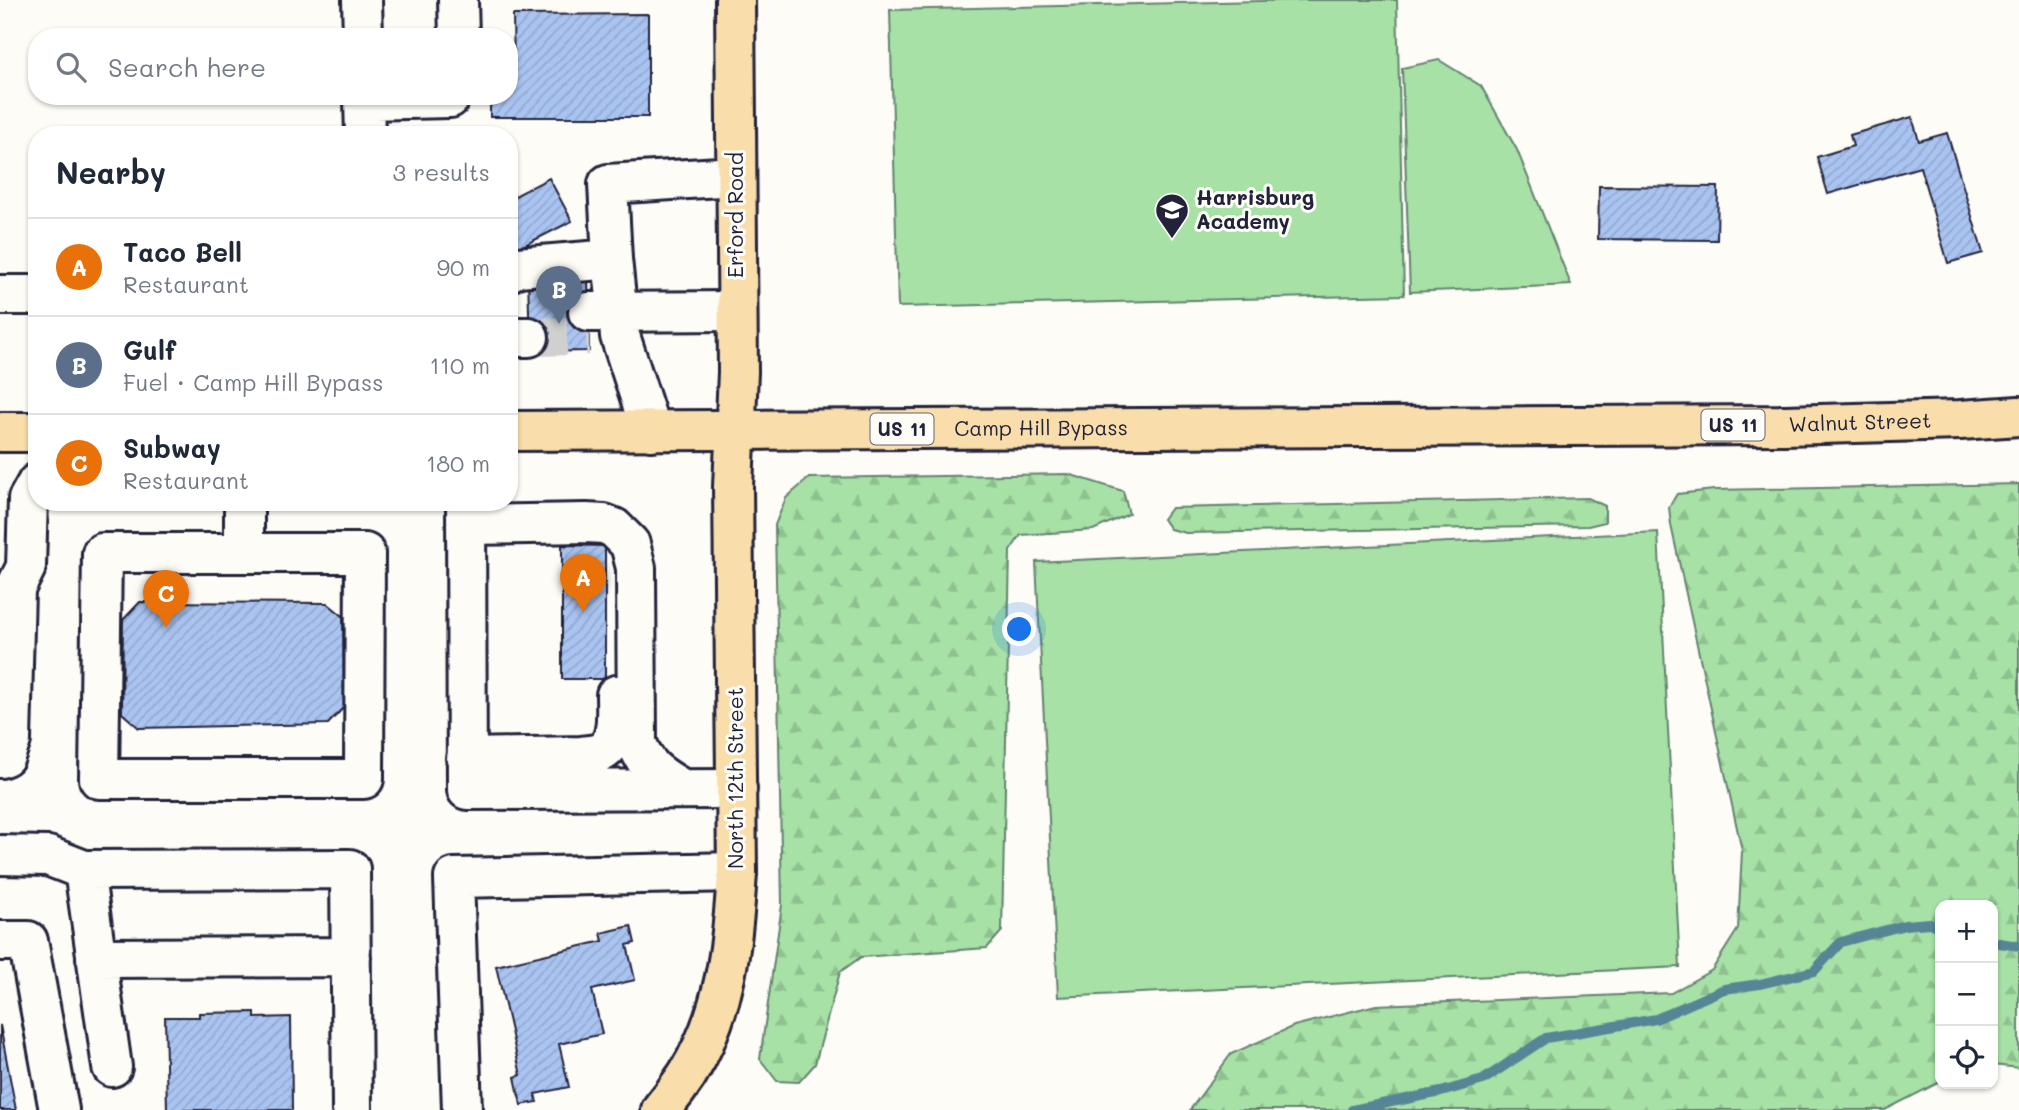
<!DOCTYPE html>
<html lang="en">
<head>
<meta charset="utf-8">
<style>
  :root { --surface:#fff; --page:#f2f2f3; --text:#1f2937; --muted:#747a83; --line:#e0e1e3; --accent:#111827 }
  body { margin:0; font-family:Mali,sans-serif; background:var(--page); color:var(--text) }
  .controls { position:absolute; right:21px; bottom:21px; display:grid; overflow:hidden; border-radius:14px; box-shadow:0 2px 5px #0004 }
  .controls button { width:63px; height:63px; display:grid; place-items:center; padding:0; border:0; border-bottom:2px solid var(--line); background:var(--surface); color:var(--text); font:35px sans-serif }
  .you { position:absolute; left:1020px; top:630px; width:24px; height:24px; margin:-18px; border:5px solid #fff; border-radius:50%; background:#1a73e8; box-shadow:0 0 0 10px #1a73e833 }
  .badge { display:grid; place-items:center; width:46px; height:46px; border-radius:50%; background:var(--accent); color:#fff; font-size:23px; font-weight:700 }
  .pin { position:absolute; translate:-50% -58px; filter:drop-shadow(0 2px 4px #0008) }
  .pin::after { content:''; position:absolute; top:37px; width:24px; height:21px; background:inherit; clip-path:polygon(0 0,100% 0,50% 100%) }
  .list { margin:0; padding:0; list-style:none }
  h2 { display:flex; justify-content:space-between; align-items:center; height:91px; margin:0; padding:0 28px; font-size:30px }
  h2 small { font-size:23px; font-weight:400; color:var(--muted) }
  .list li { display:grid; grid-template-columns:46px 1fr auto; gap:21px; align-items:center; box-sizing:border-box; height:98px; padding:0 28px; border-top:2px solid var(--line) }
  .list b { display:block; font-size:26px; white-space:nowrap }
  .list p { margin:0; font-size:23px; white-space:nowrap; color:var(--muted) }
  .list em { font-size:23px; font-style:normal; color:var(--muted) }
  .icon { flex:none; width:38px; height:38px; fill:none; stroke:currentColor; stroke-width:2; stroke-linecap:round; stroke-linejoin:round }
  .map { position:relative; flex:none; width:2019px; height:1110px; overflow:hidden }
  .search { position:absolute; background:var(--surface); box-shadow:0 2px 5px #0004; left:28px; top:28px; width:490px; height:77px; display:flex; align-items:center; gap:18px; box-sizing:border-box; padding:0 24px; border-radius:28px; color:var(--muted); font-size:26px }
  .panel { position:absolute; background:var(--surface); box-shadow:0 2px 5px #0004; left:28px; top:126px; width:490px; height:385px; border-radius:28px }
  .map>svg:first-child { display:block }
</style>
</head>
<body>
<div class="map">
<svg width="2019" height="1110" viewBox="0 0 2019 1110">
  <defs>
    <pattern id="forest-firs" width="22" height="20" patternUnits="userSpaceOnUse" patternTransform="scale(1.75)"><rect width="22" height="20" fill="#a7e1a6"/><path d="M5 1l3.5 6h-7zM16 11l3.5 6h-7z" fill="#8fc190"/></pattern>
    <pattern id="building-hatch" width="6" height="6" patternUnits="userSpaceOnUse" patternTransform="scale(1.75)"><rect width="6" height="6" fill="#aac4f1"/><path d="M-1 1l2-2M0 6l6-6M5 7l2-2" fill="none" stroke="#92a8d0"/></pattern>
  </defs>
  <rect width="100%" height="100%" fill="#fdfcf7"/>
  <filter id="ink" filterUnits="userSpaceOnUse"><feTurbulence type="fractalNoise" baseFrequency=".0143" numOctaves="2"/><feDisplacementMap in="SourceGraphic" scale="14" xChannelSelector="R" yChannelSelector="G"/><feConvolveMatrix kernelMatrix="1 2 1 2 8 2 1 2 1" color-interpolation-filters="sRGB"/></filter>
  <g filter="url(#ink)">
    <path fill="url(#forest-firs)" stroke="#648270" stroke-width="2" d="M 1068,474 L 1123,491 L 1129,514 L 1093,530 L 1021,535 L 1010,551 L 1002,931 L 987,948 L 861,957 L 840,972 L 815,1064 L 799,1082 L 777,1081 L 760,1059 L 782,905 L 775,525 L 786,498 L 809,478 Z
      M 2019,484 L 2019,1068 L 1993,1065 L 1993,905 L 1940,905 L 1940,1082 L 1885,1110 L 1190,1110 L 1231,1054 L 1294,1026 L 1376,1005 L 1671,993 L 1712,970 L 1738,929 L 1742,851 L 1671,525 L 1669,507 L 1677,494 L 1714,490 Z
      M 1588,498 L 1605,506 L 1605,522 L 1588,526 L 1186,533 L 1170,529 L 1163,519 L 1171,508 Z"/>
    <path fill="#a7e1a6" stroke="#648270" stroke-width="2" d="M 1303,0 L 1397,0 L 1404,295 L 898,307 L 890,10 Z
      M 1439,60 L 1481,86 L 1517,150 L 1571,285 L 1410,292 L 1402,68 Z
      M 1658,532 L 1680,967 L 1058,997 L 1036,562 Z"/>
    <g fill="none" stroke-linecap="round" stroke-linejoin="round">
      <path stroke="#568696" stroke-width="10" d="M 1993,942 L 2019,946
        M 1352,1110 L 1441,1092 L 1483,1080 L 1546,1038 L 1656,1019 L 1724,989 L 1760,984 L 1814,971 L 1841,942 L 1905,925 L 1930,923 L 1940,928"/>
    </g>
    <path fill="url(#building-hatch)" stroke="#22223b" stroke-width="2" d="M 648,14 L 648,117 L 490,117 L 490,96 L 509,96 L 509,72 L 514,72 L 513,15 Z
      M 1912,117 L 1919,141 L 1947,133 L 1983,253 L 1948,263 L 1920,167 L 1828,194 L 1817,157 L 1853,146 L 1850,135 Z
      M 549,178 L 572,221 L 509,253 L 509,199 Z
      M 1599,186 L 1718,187 L 1717,240 L 1598,239 Z
      M 588,273 L 589,351 L 530,352 L 528,274 Z
      M 562,545 L 605,546 L 605,679 L 562,679 Z
      M 140,602 L 327,603 L 343,616 L 344,707 L 328,724 L 139,728 L 122,713 L 123,620 Z
      M 631,926 L 635,943 L 627,945 L 635,980 L 592,990 L 602,1034 L 559,1044 L 569,1087 L 535,1094 L 537,1102 L 521,1105 L 515,1077 L 521,1075 L 496,966 L 603,941 L 601,933 Z
      M 255,1012 L 255,1018 L 291,1017 L 292,1110 L 167,1110 L 165,1017 L 199,1017 L 199,1013 Z
      M 0,1025 L 16,1110 L 0,1110 Z"/>
    <g fill="none" stroke-linecap="round" stroke-linejoin="round">
      <path stroke="#d1d0d1" stroke-width="38" stroke-dasharray="38 19" stroke-linecap="butt" d="M 529,337 L 589,336"/>
      <g stroke="#22223b" stroke-width="44">
        <path id="minor" d="M 362,0 L 363,37
          M 458,0 L 459,37
          M 364,96 L 364,100 L 450,98 L 450,96
          M 364,100 L 365,135
          M 509,272 L 518,267 L 612,259
          M 0,295 L 37,295
          M 588,312 L 736,311
          M 509,337 L 529,337
          M 651,431 L 620,336 L 612,259 L 608,184 L 736,176
          M 466,502 L 467,790 L 737,789
          M 466,525 L 586,523 L 604,524 L 614,528 L 630,544 L 636,568 L 637,743 C 647,769 659,775 682,789
          M 102,553 L 365,553 L 364,779 L 99,779 Z
          M 244,553 L 244,502
          M 0,758 L 5,756 L 11,740 L 15,589 L 26,567 L 28,499 L 37,483
          M 466,758 L 582,756 C 587,755 594,755 599,753 C 620,745 616,713 616,695
          M 0,855 L 48,856 L 84,870 L 350,869 L 352,1110
          M 84,870 L 112,1067
          M 0,941 L 28,941 L 59,1110
          M 96,958 L 351,957
          M 462,1110 L 454,878 L 737,872"/>
      </g>
      <g stroke="#22223b" stroke-width="44">
        <g id="major">
          <path id="s1" d="M 509,431 L 1785,425 L 1960,420 L 2019,416"/>
          <path d="M 0,432 L 37,432"/>
          <path d="M 661,1110 C 670,1099 679,1087 687,1075 C 726,1013 733,942 737,872 L 733,487 L 738,372 L 735,0"/>
        </g>
      </g>
      <use href="#minor" stroke="#fdfcf7" stroke-width="38"/>
      <use href="#major" stroke="#f9deab" stroke-width="38"/>
    </g>
  </g>
  <defs>
    <g id="school-pin" transform="scale(1.75)"><path d="M0 17L-7.5 6A9.5 9.5 0 1 1 7.5 6Z" fill="#22223b" stroke="#fdfcf7"/><path d="M0-5L7-2L0 1L-7-2ZM-4 1L0 2.5L4 1V4Q0 6-4 4Z" fill="#fff"/></g>
  </defs>
  <g fill-rule="evenodd">
    <use href="#school-pin" x="1172" y="210"/>
  </g>
  <g text-anchor="middle" stroke-width="6" stroke-linejoin="round" paint-order="stroke">
    <g fill="#fdfcf7" stroke="#646373" stroke-width="2">
      <rect x="1701.5" y="409.5" width="63" height="31" rx="5"/>
      <rect x="870.5" y="413.5" width="63" height="31" rx="5"/>
    </g>
    <g font-size="19" font-weight="bold" fill="#22223b">
      <text x="1733" y="432">US 11</text>
      <text x="902" y="436">US 11</text>
    </g>
    <g font-size="21" font-weight="bold" fill="#22223b" stroke="#fdfcf7" text-anchor="start">
      <text x="1196" y="205">Harrisburg<tspan x="1196" dy="24">Academy</tspan></text>
    </g>
    <g font-size="21" fill="#22223b" stroke="#fdfcf7">
      <text transform="translate(736 215) rotate(-90)" y="7">Erford Road</text>
      <text dy="7" stroke="none"><textPath href="#s1" startOffset="1351">Walnut Street</textPath></text>
      <text dy="7" stroke="none"><textPath href="#s1" startOffset="532">Camp Hill Bypass</textPath></text>
      <text transform="translate(736 778) rotate(-90)" y="7">North 12th Street</text>
    </g>
  </g>
</svg>
<div class="controls">
<button>+</button>
<button>−</button>
<button><svg class="icon" aria-label="locate" viewBox="0 0 24 24"><circle cx="12" cy="12" r="6"/><path d="M12 2v4M12 18v4M2 12h4M18 12h4"/></svg></button>
</div>
<div class="you"></div>
<div class="pin badge" style="left:583px;top:612px;background:#e8710a">A</div>
<div class="pin badge" style="left:559px;top:324px;background:#5c6f8a">B</div>
<div class="pin badge" style="left:166px;top:628px;background:#e8710a">C</div>
<div class="search"><svg class="icon" aria-label="search" viewBox="0 0 24 24"><circle cx="10" cy="10" r="6"/><path d="M15 15l6 6"/></svg>Search here</div>
<section class="panel">
<h2>Nearby<small>3 results</small></h2>
<ul class="list">
<li><span class="badge" style="background:#e8710a">A</span><div><b>Taco Bell</b><p>Restaurant</p></div><em>90 m</em></li>
<li><span class="badge" style="background:#5c6f8a">B</span><div><b>Gulf</b><p>Fuel · Camp Hill Bypass</p></div><em>110 m</em></li>
<li><span class="badge" style="background:#e8710a">C</span><div><b>Subway</b><p>Restaurant</p></div><em>180 m</em></li>
</ul>
</section>
</div>
</body>
</html>
